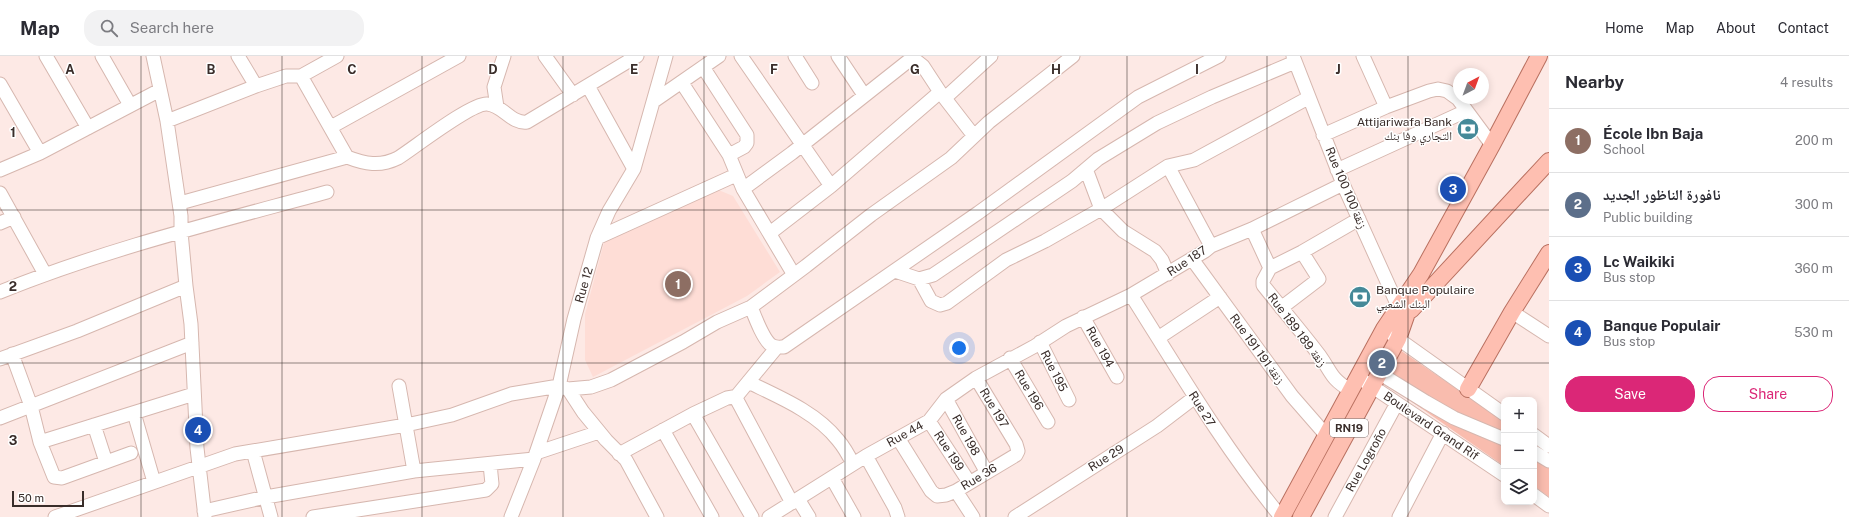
<!DOCTYPE html>
<html lang="en">
<head>
<meta charset="utf-8">
<style>
  :root { --surface:#fff; --page:#f2f2f3; --text:#2b2b33; --muted:#7c7c81; --line:#e1e1e2; --accent:#db2777 }
  body { margin:0; font-family:"Public Sans","Noto Naskh Arabic",sans-serif; background:var(--page); color:var(--text) }
  .controls { position:absolute; right:12px; bottom:12px; display:grid; overflow:hidden; border-radius:8px; box-shadow:0 2px 10px #0003 }
  .controls button { width:36px; height:36px; display:grid; place-items:center; padding:0; border:0; border-bottom:1px solid var(--line); background:var(--surface); color:var(--text); font:20px sans-serif }
  .compass { position:absolute; left:1453px; top:12px; width:36px; height:36px; border-radius:50%; background:var(--surface); box-shadow:0 2px 10px #0003; rotate:41deg }
  .scale { position:absolute; left:12px; bottom:10px; width:72px; box-sizing:border-box; padding-left:4px; border:2px solid #392d2a; border-top:0; font-size:11px; line-height:14px; white-space:nowrap; color:#392d2a; -webkit-text-stroke:3px #fff; paint-order:stroke }
  .you { position:absolute; left:959px; top:292px; width:14px; height:14px; margin:-10px; border:3px solid #fff; border-radius:50%; background:#1a73e8; box-shadow:0 0 0 6px #1a73e833 }
  .badge { display:grid; place-items:center; width:26px; height:26px; border-radius:50%; background:var(--accent); color:#fff; font-size:13px; font-weight:700 }
  .pin { position:absolute; translate:-50% -50%; border:2px solid #fff; box-shadow:0 1px 4px #0006 }
  .list { margin:0; padding:0; list-style:none }
  h2 { display:flex; justify-content:space-between; align-items:center; height:52px; margin:0; padding:0 16px; font-size:17px }
  h2 small { font-size:13px; font-weight:400; color:var(--muted) }
  .list li { display:grid; grid-template-columns:26px 1fr auto; gap:12px; align-items:center; box-sizing:border-box; height:64px; padding:0 16px; border-top:1px solid var(--line) }
  .list b { display:block; font-size:15px; white-space:nowrap }
  .list p { margin:0; font-size:13px; white-space:nowrap; color:var(--muted) }
  .list em { font-size:13px; font-style:normal; color:var(--muted) }
  .actions { display:flex; gap:8px; padding:12px 16px }
  .actions a { flex:1; padding:9px 0; border:1px solid var(--accent); border-radius:16px; text-align:center; font-size:14px; color:var(--accent) }
  .actions .main { background:var(--accent); color:#fff }
  .icon { flex:none; width:22px; height:22px; fill:none; stroke:currentColor; stroke-width:2; stroke-linecap:round; stroke-linejoin:round }
  .map { position:relative; flex:none; width:1549px; height:461px; overflow:hidden }
  header { display:flex; align-items:center; gap:24px; box-sizing:border-box; height:56px; padding:0 20px; background:var(--surface); border-bottom:1px solid var(--line) }
  header strong { font-size:19px }
  nav { display:flex; gap:22px; margin-inline-start:auto; font-size:14px }
  .search { width:280px; height:36px; background:var(--page); display:flex; align-items:center; gap:10px; box-sizing:border-box; padding:0 14px; border-radius:16px; color:var(--muted); font-size:15px }
  main { display:flex }
  aside { flex:1; background:var(--surface) }
  .map>svg:first-child { display:block }
</style>
</head>
<body>
<header>
<strong>Map</strong>
<div class="search"><svg class="icon" aria-label="search" viewBox="0 0 24 24"><circle cx="10" cy="10" r="6"/><path d="M15 15l6 6"/></svg>Search here</div>
<nav><a>Home</a><a>Map</a><a>About</a><a>Contact</a></nav>
</header>
<main>
<div class="map">
<svg width="1549" height="461" viewBox="0 0 1549 461">
  <rect width="100%" height="100%" fill="#fde9e5"/>
  <path fill="#feddd6" d="M 716,133 L 733,140 L 780,216 L 747,240 L 593,321 L 585,304 L 585,258 L 605,183 Z"/>
  <path fill="#f9bcae" d="M 1400,294 L 1504,365 L 1504,410 L 1385,327 L 1394,297 Z
    M 1534,386 L 1549,397 L 1549,441 L 1534,430 Z"/>
  <g fill="none" stroke-linecap="round" stroke-linejoin="round">
    <g stroke="#d6b7af" stroke-width="15">
      <path id="minor" d="M 46,0 L 88,72
        M 102,0 L 130,49
        M 153,0 L 167,65 L 181,160 L 181,176 L 186,230 L 191,268 L 197,392 L 205,461
        M 238,0 L 256,30
        M 545,0 L 573,39
        M 741,0 L 831,130
        M 795,0 L 812,27
        M 838,0 L 864,39
        M 1293,0 L 1343,128 L 1398,250 L 1405,256
        M 1363,0 L 1386,51
        M 703,11 L 747,79 L 747,87 L 744,91 L 729,99
        M 301,20 L 347,101
        M 682,27 L 729,99 L 743,133 L 794,219
        M 0,28 L 40,97
        M 588,30 L 634,113
        M 945,42 L 991,0
        M 654,45 L 719,0
        M 497,51 L 494,31 L 504,0
        M 167,65 L 256,30 L 286,20 L 301,20 L 337,0
        M 331,71 L 459,0
        M 1323,79 L 1386,51 L 1429,35 L 1438,33 L 1447,35 L 1458,43 L 1492,89
        M 1168,110 L 1211,190
        M 1086,113 L 1101,153 L 1123,175 L 1155,195 L 1162,204 L 1168,218
        M 0,114 L 40,97 L 160,34
        M 1337,114 L 1466,55
        M 743,133 L 792,97 L 907,6 L 918,6 L 923,10 L 940,36 L 974,80
        M 0,137 L 45,218
        M 180,147 L 347,101 C 365,108 380,111 398,102 C 414,92 471,47 487,48 C 503,49 511,68 527,66 L 637,0
        M 0,167 L 14,161
        M 1252,173 L 1270,212
        M 770,177 L 831,130 L 940,36
        M 597,182 L 736,119
        M 1192,203 L 1292,340 L 1326,379
        M 895,215 L 919,223 L 933,219 L 1072,125 L 1098,103 L 1157,67 L 1212,41 L 1295,6
        M 919,223 L 931,245 L 940,249 L 947,247 L 1006,204 L 1045,185 L 1101,153 L 1168,110 L 1194,104 L 1308,42
        M 0,236 C 106,193 217,166 327,136
        M 1131,239 C 1179,315 1224,392 1281,461
        M 751,251 C 755,261 763,283 771,289 C 775,292 780,291 784,291 L 978,157 L 1138,41 L 1219,0
        M 1281,252 L 1319,223 L 1302,196
        M 1512,256 L 1549,280
        M 1083,261 L 1117,321
        M 1390,277 L 1504,358
        M 1158,282 L 1220,241
        M 1040,286 L 1069,344
        M 12,298 L 31,350 L 40,386 L 54,421 L 62,422 L 131,397
        M 1010,302 L 1048,366
        M 0,303 L 77,275 L 186,230
        M 1379,317 L 1426,346 L 1454,362 L 1504,383
        M 1364,325 L 1504,419
        M 748,326 C 779,341 816,356 838,384 C 844,391 849,400 853,408
        M 399,330 L 414,415
        M 568,333 L 583,356 L 606,384 L 626,404 L 657,461
        M 1350,334 C 1331,323 1332,317 1320,300 C 1302,276 1282,253 1263,229 L 1263,225 L 1270,212 L 1302,196 L 1359,163
        M 735,342 L 777,291
        M 946,343 L 986,415
        M 134,357 L 154,426
        M 0,362 L 192,287
        M 929,365 L 969,426
        M 94,369 L 106,406
        M 663,374 L 712,461
        M 1534,379 L 1549,390
        M 898,382 L 931,435 L 937,440 L 946,439 L 956,435 L 1016,399 L 1018,395 L 1016,388 L 976,322
        M 40,386 L 194,338
        M 253,395 L 271,461
        M 1534,396 L 1549,405
        M 536,397 L 599,376
        M 619,398 L 693,358
        M 866,400 L 895,452 L 898,461
        M 832,422 L 854,461
        M 956,435 L 973,461
        M 1534,439 L 1549,450
        M 798,443 L 809,461
        M 204,455 L 266,441 L 414,415 L 534,403
        M 55,461 L 235,398 L 406,369 L 452,359 L 511,338 L 559,330 L 568,333 L 591,331 L 611,324 L 683,286 L 717,266 L 751,251 L 806,210 L 871,159 L 951,102 L 989,66 L 1073,0
        M 313,461 L 486,434 L 492,428 L 490,408
        M 511,461 L 534,403 L 559,330 L 574,263 L 597,182 L 609,155 L 634,113 L 666,0
        M 752,461 L 693,358 L 727,342 L 733,341 L 737,344 L 792,447
        M 769,461 L 866,400 L 929,365 L 946,343 L 976,322 L 1035,290 L 1066,270 L 1131,239 L 1205,195 L 1211,190 L 1252,173 L 1343,128
        M 1015,461 L 1157,370 L 1195,341
        M 1335,461 L 1397,347
        M 1399,461 L 1443,377"/>
    </g>
    <g stroke="#b97060" stroke-width="18">
      <path id="major" d="M 1411,254 L 1549,105
        M 1468,333 L 1512,256 L 1549,197
        M 1282,461 L 1384,273 L 1421,218 L 1492,89 L 1539,0
        M 1301,461 L 1398,283 L 1415,234"/>
    </g>
    <use href="#minor" stroke="#fff" stroke-width="13"/>
    <use href="#major" stroke="#febfb1" stroke-width="16"/>
  </g>
  <path fill="none" stroke="#392d2a" stroke-width="1" stroke-opacity="0.55" d="M 141,0 L 141,461M 282,0 L 282,461M 422,0 L 422,461M 563,0 L 563,461M 704,0 L 704,461M 845,0 L 845,461M 986,0 L 986,461M 1127,0 L 1127,461M 1267,0 L 1267,461M 1408,0 L 1408,461M 0,154 L 1549,154M 0,307 L 1549,307"/>
  <defs>
    <g id="bank-disc" transform="scale(1.15)"><circle r="9.5" fill="#458998" stroke="#fff"/><path d="M-6-4H6V4H-6ZM0-2.3a2.3 2.3 0 1 0 0 4.6a2.3 2.3 0 1 0 0-4.6Z" fill="#fff"/></g>
  </defs>
  <g fill-rule="evenodd">
    <use href="#bank-disc" x="1468" y="73"/>
    <use href="#bank-disc" x="1360" y="241"/>
  </g>
  <g text-anchor="middle" stroke-width="3" stroke-linejoin="round" paint-order="stroke">
    <rect fill="#fff" stroke="#746c6a" stroke-width="1" x="1330" y="363" width="38" height="18" rx="3"/>
    <g font-size="11" font-weight="bold" fill="#392d2a">
      <text x="1349" y="376">RN19</text>
    </g>
    <g font-size="12" fill="#392d2a" stroke="#fff" text-anchor="end">
      <text x="1452" y="70">Attijariwafa Bank<tspan x="1452" dy="14">التجاري وفا بنك</tspan></text>
      <text x="1376" y="238" text-anchor="start">Banque Populaire<tspan x="1376" dy="14">البنك الشعبي</tspan></text>
    </g>
    <g font-size="12" fill="#392d2a" stroke="#fff">
      <text transform="translate(1346 132) rotate(67)" y="4">Rue 100 زنقة 100</text>
      <text transform="translate(1187 205) rotate(-33)" y="4">Rue 187</text>
      <text transform="translate(584 229) rotate(-74)" y="4">Rue 12</text>
      <text transform="translate(1297 274) rotate(53)" y="4">Rue 189 زنقة 189</text>
      <text transform="translate(1100 291) rotate(61)" y="4">Rue 194</text>
      <text transform="translate(1257 293) rotate(54)" y="4">Rue 191 زنقة 191</text>
      <text transform="translate(1054 315) rotate(63)" y="4">Rue 195</text>
      <text transform="translate(1029 334) rotate(59)" y="4">Rue 196</text>
      <text transform="translate(994 352) rotate(59)" y="4">Rue 197</text>
      <text transform="translate(1202 353) rotate(58)" y="4">Rue 27</text>
      <text transform="translate(1431 370) rotate(34)" y="4">Boulevard Grand Rif</text>
      <text transform="translate(905 378) rotate(-29)" y="4">Rue 44</text>
      <text transform="translate(966 379) rotate(61)" y="4">Rue 198</text>
      <text transform="translate(949 395) rotate(57)" y="4">Rue 199</text>
      <text transform="translate(1106 402) rotate(-32)" y="4">Rue 29</text>
      <text transform="translate(1366 404) rotate(-61)" y="4">Rue Logroño</text>
      <text transform="translate(979 421) rotate(-31)" y="4">Rue 36</text>
    </g>
  </g>
  <g font-size="13" text-anchor="middle" font-weight="bold" fill="#392d2a" stroke="#fff" stroke-width="3" stroke-linejoin="round" paint-order="stroke">
    <text x="70" y="18">A</text>
    <text x="211" y="18">B</text>
    <text x="352" y="18">C</text>
    <text x="493" y="18">D</text>
    <text x="634" y="18">E</text>
    <text x="774" y="18">F</text>
    <text x="915" y="18">G</text>
    <text x="1056" y="18">H</text>
    <text x="1197" y="18">I</text>
    <text x="1338" y="18">J</text>
    <text x="13" y="81">1</text>
    <text x="13" y="235">2</text>
    <text x="13" y="389">3</text>
  </g>
</svg>
<div class="controls">
<button>+</button>
<button>−</button>
<button><svg class="icon" aria-label="layers" viewBox="0 0 24 24"><path d="M12 4l9 5-9 5-9-5zM3 14l9 5 9-5"/></svg></button>
</div>
<svg class="compass" viewBox="-18 -18 36 36"><path d="M0-13l5 13h-10z" fill="#e53935"/><path d="M0 13l5-13h-10z" fill="#7c7c81"/></svg>
<div class="scale">50 m</div>
<div class="you"></div>
<div class="pin badge" style="left:678px;top:228px;background:#8d6e63">1</div>
<div class="pin badge" style="left:1382px;top:307px;background:#5c6f8a">2</div>
<div class="pin badge" style="left:1453px;top:133px;background:#1a4fb4">3</div>
<div class="pin badge" style="left:198px;top:374px;background:#1a4fb4">4</div>
</div>
<aside>
<h2>Nearby<small>4 results</small></h2>
<ul class="list">
<li><span class="badge" style="background:#8d6e63">1</span><div><b>École Ibn Baja</b><p>School</p></div><em>200 m</em></li>
<li><span class="badge" style="background:#5c6f8a">2</span><div><b>نافورة الناظور الجديد</b><p>Public building</p></div><em>300 m</em></li>
<li><span class="badge" style="background:#1a4fb4">3</span><div><b>Lc Waikiki</b><p>Bus stop</p></div><em>360 m</em></li>
<li><span class="badge" style="background:#1a4fb4">4</span><div><b>Banque Populair</b><p>Bus stop</p></div><em>530 m</em></li>
</ul>
<div class="actions"><a class="main">Save</a><a>Share</a></div>
</aside>
</main>
</body>
</html>
